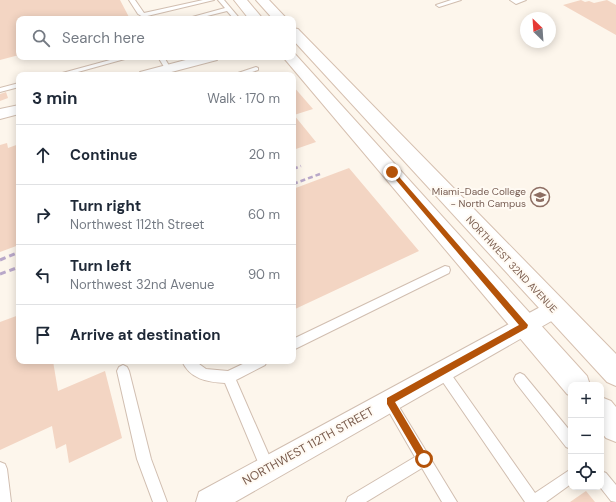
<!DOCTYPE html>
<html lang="en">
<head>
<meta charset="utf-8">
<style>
  :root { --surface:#fff; --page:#f6f6f7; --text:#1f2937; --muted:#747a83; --line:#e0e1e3 }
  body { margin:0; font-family:"DM Sans",sans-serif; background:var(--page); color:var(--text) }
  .controls { position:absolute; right:12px; bottom:12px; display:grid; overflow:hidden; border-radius:8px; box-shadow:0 2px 10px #0003 }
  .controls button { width:36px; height:36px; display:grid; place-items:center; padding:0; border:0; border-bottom:1px solid var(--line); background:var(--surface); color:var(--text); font:20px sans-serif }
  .compass { position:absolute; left:520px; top:12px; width:36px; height:36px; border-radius:50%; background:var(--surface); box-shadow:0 2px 10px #0003; rotate:335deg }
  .stop { position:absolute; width:12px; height:12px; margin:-9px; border:3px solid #b45309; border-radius:50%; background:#fff }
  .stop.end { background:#b45309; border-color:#fff; box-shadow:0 1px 4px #0008 }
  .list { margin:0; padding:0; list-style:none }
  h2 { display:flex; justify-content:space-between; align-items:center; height:52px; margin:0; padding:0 16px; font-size:17px }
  h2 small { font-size:13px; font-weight:400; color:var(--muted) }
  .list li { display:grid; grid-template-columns:26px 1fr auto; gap:12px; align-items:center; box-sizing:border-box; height:60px; padding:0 16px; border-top:1px solid var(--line) }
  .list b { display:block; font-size:15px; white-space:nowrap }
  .list p { margin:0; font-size:13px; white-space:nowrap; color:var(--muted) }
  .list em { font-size:13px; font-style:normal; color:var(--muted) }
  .icon { flex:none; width:22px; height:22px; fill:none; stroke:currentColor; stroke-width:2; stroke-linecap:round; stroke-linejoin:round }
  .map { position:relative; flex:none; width:616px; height:502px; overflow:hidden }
  .search { position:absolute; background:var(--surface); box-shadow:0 2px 10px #0003; left:16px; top:16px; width:280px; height:44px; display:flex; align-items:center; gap:10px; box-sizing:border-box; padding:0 14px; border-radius:8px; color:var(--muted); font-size:15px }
  .panel { position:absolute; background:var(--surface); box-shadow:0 2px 10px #0003; left:16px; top:72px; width:280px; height:292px; border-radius:8px }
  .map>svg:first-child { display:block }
</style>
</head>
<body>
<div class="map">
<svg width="616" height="502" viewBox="0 0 616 502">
  <rect width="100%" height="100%" fill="#fdf6ec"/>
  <path fill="#f3d5c3" d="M 0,0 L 120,0 L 130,19 L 19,19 L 19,55 L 0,60 Z
    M 581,0 L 585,2 L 589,1 L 594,3 L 607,0 L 616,5 L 616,35 L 563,5 Z
    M 293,86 L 313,109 L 294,115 L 316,142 L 293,150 Z
    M 6,92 L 8,98 L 0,101 L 0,94 Z
    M 7,143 L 8,148 L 19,144 L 19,245 L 0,252 L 0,145 Z
    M 349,168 L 419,251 L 293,310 L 293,189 Z
    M 19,315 L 19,361 L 53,361 L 58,391 L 105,371 L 122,438 L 69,463 L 66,444 L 56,449 L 52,426 L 0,450 L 0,322 Z
    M 586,491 L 595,502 L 570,502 Z"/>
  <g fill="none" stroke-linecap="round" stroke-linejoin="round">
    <g stroke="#d1beb0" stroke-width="2">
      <path id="lane" d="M 129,0 L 135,0 L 144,13 L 203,0 L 214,0 L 143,17 L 138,14 Z
        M 218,0 L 224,0 L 240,19 L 234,19 L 227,11 L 195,19 L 185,19 L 225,8 Z
        M 451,0 L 461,0 L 439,7 L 436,5 Z
        M 510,0 L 526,0 L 516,4 Z
        M 121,57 L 132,57 L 67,75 L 55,75 Z
        M 158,57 L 164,57 L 171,69 L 170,70 L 166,70 Z
        M 256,67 L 258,68 L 258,70 L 243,75 L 232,75 Z
        M 19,83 L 19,87 L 0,92 L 0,88 Z
        M 445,266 L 449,267 L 450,270 L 449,273 L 293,350 L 293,339 Z
        M 182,361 L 195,361 L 206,369 L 228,371 L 249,361 L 267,361 L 265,365 L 236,380 L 275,469 L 273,474 L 268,476 L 263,474 L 225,383 C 207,382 190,379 182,361 Z
        M 123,365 L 127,367 L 129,371 L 151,459 L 167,502 L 153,502 L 137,459 L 117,371 L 119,367 Z
        M 442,365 L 446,367 L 535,493 L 571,469 L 571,484 L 546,502 L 525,502 L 438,375 L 436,371 L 438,367 Z
        M 520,373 L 524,375 L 571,432 L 571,449 L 566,447 L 516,383 L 514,379 L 516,375 Z
        M 389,395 L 393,397 L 457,502 L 442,502 L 422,468 L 366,502 L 346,502 L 348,497 L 415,457 L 385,405 L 383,401 L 385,397 Z
        M 0,462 L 5,464 L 7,469 L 11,502 L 0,502 Z
        M 601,471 L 606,473 L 616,485 L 616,502 L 611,501 L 600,487 L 601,487 Z"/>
    </g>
    <g stroke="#d1beb0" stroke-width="2">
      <path id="street" d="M 197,57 L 218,57 L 217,60 L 160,75 L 138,75 L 140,72 Z
        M 19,105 L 19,114 L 0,119 L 0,109 Z
        M 555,299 L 562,301 L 565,308 L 562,315 L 235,502 L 196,502 L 199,492 Z"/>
    </g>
    <g stroke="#d6c0b0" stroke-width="2">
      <path id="secondary" d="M 234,0 L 247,0 L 263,19 L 249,19 Z
        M 256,0 L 269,0 L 287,19 L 273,19 Z
        M 293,28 L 298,29 L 616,354 L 616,386 L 607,382 L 293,40 Z
        M 293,53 L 295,54 L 587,376 L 590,385 L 571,385 L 571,396 L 567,394 L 283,57 L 293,57 Z
        M 601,397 L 611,401 L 616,407 L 616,442 L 606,438 L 601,432 Z"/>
    </g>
    <use href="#lane" fill="#fff" fill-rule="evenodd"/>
    <use href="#street" fill="#fff" fill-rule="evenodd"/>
    <use href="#secondary" fill="#fff" fill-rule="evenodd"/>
    <path stroke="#b9a8c9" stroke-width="2.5" stroke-dasharray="5 3" stroke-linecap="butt" d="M 293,169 L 301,166
      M 293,184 L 320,174"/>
    <path stroke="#b9a8c9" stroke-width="3" stroke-dasharray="6 4" stroke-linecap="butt" d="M 0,260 L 19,252
      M 0,274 L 19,267"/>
  </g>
  <path fill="#b45309" d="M 390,171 L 394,171 L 528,325 L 527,328 L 395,402 L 427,456 L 429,459 L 427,462 L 424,464 L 421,462 L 387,404 L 387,398 L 519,325 L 390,173 Z"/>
  <defs>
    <g id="university-ring" transform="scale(1)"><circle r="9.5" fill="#fffaf3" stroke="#8d6e63" stroke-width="1.5"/><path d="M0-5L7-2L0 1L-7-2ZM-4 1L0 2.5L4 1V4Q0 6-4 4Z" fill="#8d6e63"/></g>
  </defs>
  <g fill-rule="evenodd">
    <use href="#university-ring" x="540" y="197"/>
  </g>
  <g text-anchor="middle" stroke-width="4" stroke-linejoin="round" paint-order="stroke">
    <g font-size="10" fill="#785e54" stroke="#fffaf3" text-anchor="end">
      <text x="526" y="195">Miami-Dade College<tspan x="526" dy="12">- North Campus</tspan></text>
    </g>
    <g font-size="10" fill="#7a5c4d" stroke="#fffaf3">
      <text transform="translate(512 264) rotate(47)" y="4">NORTHWEST 32ND AVENUE</text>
    </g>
    <g font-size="12" fill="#7a5c4d" stroke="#fffaf3">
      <text transform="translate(308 446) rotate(-29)" y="4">NORTHWEST 112TH STREET</text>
    </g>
  </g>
</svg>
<div class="controls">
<button>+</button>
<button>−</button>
<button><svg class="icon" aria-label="locate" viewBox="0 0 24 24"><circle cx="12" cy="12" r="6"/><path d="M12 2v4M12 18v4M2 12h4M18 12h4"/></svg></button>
</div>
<svg class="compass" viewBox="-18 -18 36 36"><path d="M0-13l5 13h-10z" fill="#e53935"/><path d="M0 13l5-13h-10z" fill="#747a83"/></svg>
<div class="stop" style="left:424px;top:459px"></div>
<div class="stop end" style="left:392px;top:172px"></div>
<div class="search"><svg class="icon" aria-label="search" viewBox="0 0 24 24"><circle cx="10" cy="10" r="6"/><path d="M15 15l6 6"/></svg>Search here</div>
<section class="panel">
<h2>3 min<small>Walk · 170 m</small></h2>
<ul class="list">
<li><svg class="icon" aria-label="ahead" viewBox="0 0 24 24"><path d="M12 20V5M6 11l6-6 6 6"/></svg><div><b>Continue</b></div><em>20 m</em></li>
<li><svg class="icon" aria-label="right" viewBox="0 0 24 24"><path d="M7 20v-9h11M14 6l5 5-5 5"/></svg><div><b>Turn right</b><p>Northwest 112th Street</p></div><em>60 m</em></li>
<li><svg class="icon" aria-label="left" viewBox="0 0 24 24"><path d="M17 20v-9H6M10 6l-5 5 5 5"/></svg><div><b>Turn left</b><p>Northwest 32nd Avenue</p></div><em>90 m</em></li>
<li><svg class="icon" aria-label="arrive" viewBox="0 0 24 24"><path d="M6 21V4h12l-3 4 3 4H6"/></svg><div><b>Arrive at destination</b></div></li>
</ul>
</section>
</div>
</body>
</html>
